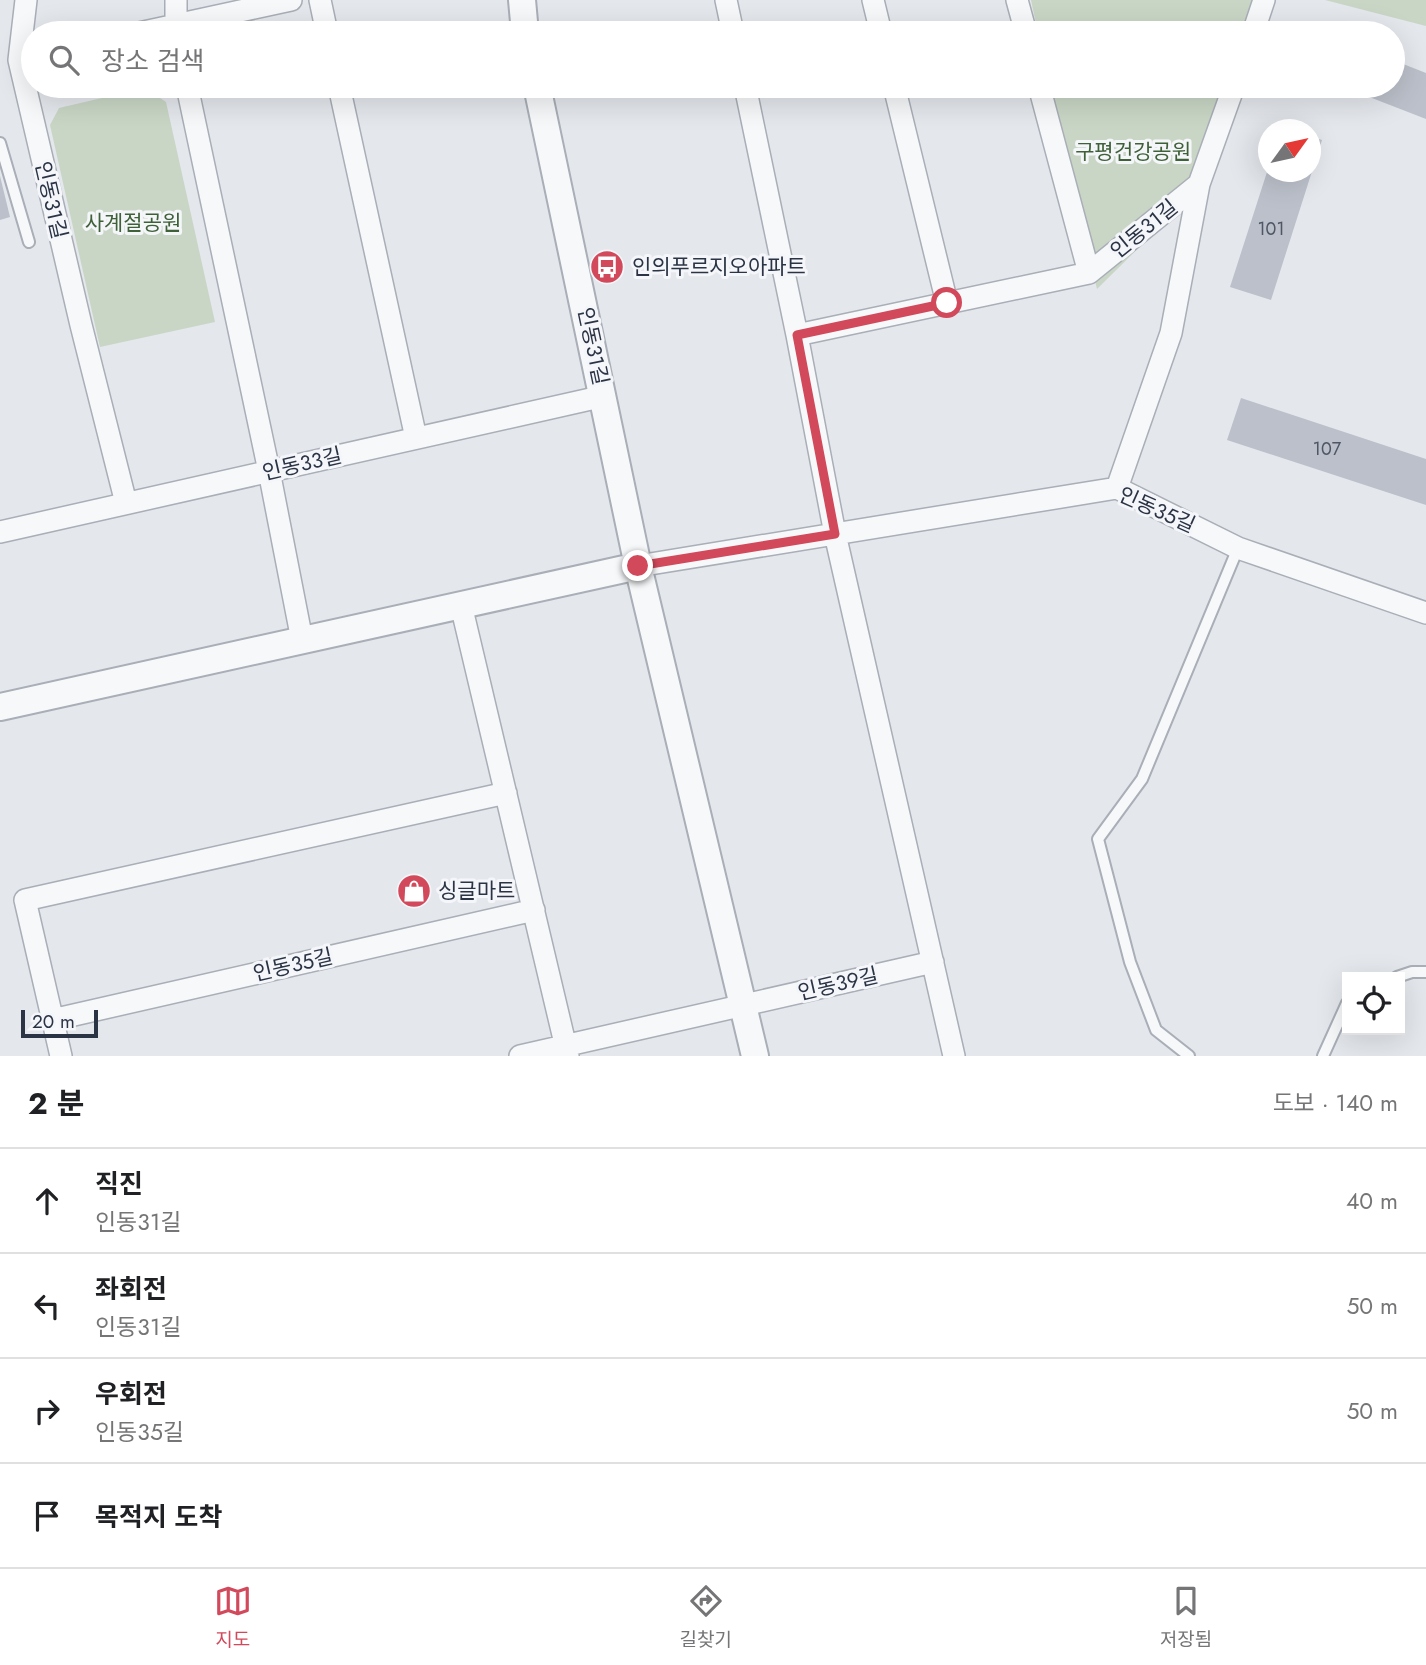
<!DOCTYPE html>
<html lang="ko">
<head>
<meta charset="utf-8">
<style>
  :root { --surface:#fff; --page:#f6f6f6; --text:#202124; --muted:#757577; --line:#e0e0e0; --accent:#d1495b }
  body { margin:0; font-family:Jost,"Noto Sans KR",sans-serif; background:var(--page); color:var(--text) }
  .controls { position:absolute; right:21px; bottom:21px; display:grid; overflow:hidden; border-radius:0px; box-shadow:0 7px 28px #0002 }
  .controls button { width:63px; height:63px; display:grid; place-items:center; padding:0; border:0; border-bottom:2px solid var(--line); background:var(--surface); color:var(--text); font:35px sans-serif }
  .compass { position:absolute; left:1258px; top:119px; width:63px; height:63px; border-radius:50%; background:var(--surface); box-shadow:0 7px 28px #0002; rotate:57deg }
  .scale { position:absolute; left:21px; bottom:18px; width:77px; box-sizing:border-box; padding-left:7px; border:4px solid #2b3445; border-top:0; font-size:19px; line-height:24px; white-space:nowrap; color:#2b3445; -webkit-text-stroke:5px #f4f6f9; paint-order:stroke }
  .stop { position:absolute; width:21px; height:21px; margin:-16px; border:5px solid #d1495b; border-radius:50%; background:#fff }
  .stop.end { background:#d1495b; border-color:#fff; box-shadow:0 2px 7px #0008 }
  .list { margin:0; padding:0; list-style:none }
  h2 { display:flex; justify-content:space-between; align-items:center; height:91px; margin:0; padding:0 28px; font-size:30px }
  h2 small { font-size:23px; font-weight:400; color:var(--muted) }
  .list li { display:grid; grid-template-columns:46px 1fr auto; gap:21px; align-items:center; box-sizing:border-box; height:105px; padding:0 28px; border-top:2px solid var(--line) }
  .list b { display:block; font-size:26px; white-space:nowrap }
  .list p { margin:0; font-size:23px; white-space:nowrap; color:var(--muted) }
  .list em { font-size:23px; font-style:normal; color:var(--muted) }
  .icon { flex:none; width:38px; height:38px; fill:none; stroke:currentColor; stroke-width:2; stroke-linecap:round; stroke-linejoin:round }
  .map { position:relative; flex:none; width:1426px; height:1056px; overflow:hidden }
  .search { position:absolute; background:var(--surface); box-shadow:0 7px 28px #0002; left:21px; right:21px; top:21px; height:77px; display:flex; align-items:center; gap:18px; box-sizing:border-box; padding:0 24px; border-radius:38px; color:var(--muted); font-size:26px }
  .sheet { height:511px; background:var(--surface) }
  nav { display:flex; justify-content:space-around; align-items:center; box-sizing:border-box; height:98px; border-top:2px solid var(--line); background:var(--surface); font-size:19px; color:var(--muted) }
  nav a { display:grid; justify-items:center; gap:4px }
  nav .on { color:var(--accent) }
  .map>svg:first-child { display:block }
</style>
</head>
<body>
<div class="map">
<svg width="1426" height="1056" viewBox="0 0 1426 1056">
  <rect width="100%" height="100%" fill="#e4e7ec"/>
  <path fill="#c9d6c5" d="M 1031,0 L 1253,0 L 1242,33 L 1038,33 Z
    M 1325,0 L 1426,0 L 1426,26 Z
    M 1050,86 L 1224,86 L 1186,201 L 1097,289 Z
    M 145,88 L 166,102 L 215,322 L 100,347 L 50,125 L 59,108 Z"/>
  <path fill="#bbc0ca" d="M 1393,60 L 1426,73 L 1426,119 L 1341,86 L 1393,86 Z
    M 1310,136 L 1322,140 L 1271,300 L 1230,287 L 1267,172 L 1310,172 Z
    M 0,176 L 10,217 L 0,220 Z
    M 1241,398 L 1426,459 L 1426,505 L 1227,440 Z"/>
  <g fill="none" stroke-linecap="round" stroke-linejoin="round">
    <g stroke="#a9aeb7" stroke-width="14">
      <path id="service" d="M 0,143 L 29,242
        M 1397,977 L 1412,972 L 1426,972
        M 1189,1056 L 1156,1030 L 1130,962 L 1098,839 L 1142,779 L 1238,548
        M 1323,1056 L 1347,1003"/>
    </g>
    <g stroke="#a9aeb7" stroke-width="24">
      <path id="minor" d="M 26,0 L 19,60 L 81,325 L 126,503
        M 320,0 L 327,33
        M 726,0 L 733,33
        M 873,0 L 881,33
        M 1017,0 L 1026,33
        M 139,33 L 291,0
        M 176,33 L 176,0
        M 1253,33 L 1264,0
        M 187,86 L 269,471 L 302,640
        M 339,86 L 416,438
        M 745,86 L 797,335 L 835,534 L 954,1056
        M 894,86 L 947,303
        M 1039,86 L 1089,273
        M 797,335 L 1089,273 L 1199,184
        M 1117,488 L 1171,333 L 1199,184 L 1234,86
        M 0,532 L 604,396
        M 638,566 L 1117,488 L 1238,548 L 1426,613
        M 461,605 L 568,1056
        M 52,1020 L 534,910
        M 61,1056 L 25,900 L 506,793
        M 520,1056 L 933,962"/>
    </g>
    <g stroke="#a9aeb7" stroke-width="30">
      <path id="tertiary" d="M 522,0 L 525,33
        M 537,86 L 638,566 L 755,1056
        M 0,707 L 638,566"/>
    </g>
    <use href="#service" stroke="#f7f8fa" stroke-width="10"/>
    <use href="#minor" stroke="#f7f8fa" stroke-width="21"/>
    <use href="#tertiary" stroke="#f7f8fa" stroke-width="26"/>
  </g>
  <g fill="none" stroke-linecap="round" stroke-linejoin="round">
    <path stroke="#d1495b" stroke-width="9" d="M 638,566 L 835,534 L 797,335 L 947,303"/>
  </g>
  <defs>
    <g id="bus-disc" transform="scale(1.75)"><circle r="9.5" fill="#d1495b" stroke="#f4f6f9"/><path d="M-5-6H5V4H4V6H2V4H-2V6H-4V4H-5ZM-3.5-4V0h7V-4ZM-3.5 1.2v1.5H-2V1.2ZM2 1.2v1.5H3.5V1.2Z" fill="#fff"/></g>
    <g id="shop-disc" transform="scale(1.75)"><circle r="9.5" fill="#d1495b" stroke="#f4f6f9"/><path d="M-5-2.5h2.3a2.7 3.5 0 0 1 5.4 0H5L5.5 6h-11ZM-1.5-2.5h3a1.5 2.3 0 0 0-3 0Z" fill="#fff"/></g>
  </defs>
  <g fill-rule="evenodd">
    <use href="#bus-disc" x="607" y="267"/>
    <use href="#shop-disc" x="414" y="891"/>
  </g>
  <g text-anchor="middle" stroke-width="6" stroke-linejoin="round" paint-order="stroke">
    <g font-size="18" fill="#4f5766">
      <text x="1271" y="235">101</text>
      <text x="1327" y="455">107</text>
    </g>
    <g font-size="21" fill="#3f6138" stroke="#f4f6f9">
      <text x="1133" y="159">구평건강공원</text>
      <text x="133" y="230">사계절공원</text>
    </g>
    <g font-size="21" fill="#2b3445" stroke="#f4f6f9">
      <text transform="translate(51 200) rotate(77)" y="7">인동31길</text>
      <text transform="translate(1144 229) rotate(-39)" y="7">인동31길</text>
      <text transform="translate(593 346) rotate(78)" y="7">인동31길</text>
      <text transform="translate(302 464) rotate(-13)" y="7">인동33길</text>
      <text transform="translate(1157 510) rotate(24)" y="7">인동35길</text>
      <text transform="translate(293 965) rotate(-13)" y="7">인동35길</text>
      <text transform="translate(838 984) rotate(-13)" y="7">인동39길</text>
    </g>
    <g font-size="21" fill="#2b3445" stroke="#f4f6f9" text-anchor="start">
      <text x="632" y="274">인의푸르지오아파트</text>
      <text x="438" y="898">싱글마트</text>
    </g>
  </g>
</svg>
<div class="controls">
<button><svg class="icon" aria-label="locate" viewBox="0 0 24 24"><circle cx="12" cy="12" r="6"/><path d="M12 2v4M12 18v4M2 12h4M18 12h4"/></svg></button>
</div>
<svg class="compass" viewBox="-18 -18 36 36"><path d="M0-13l5 13h-10z" fill="#e53935"/><path d="M0 13l5-13h-10z" fill="#757577"/></svg>
<div class="scale">20 m</div>
<div class="stop" style="left:947px;top:303px"></div>
<div class="stop end" style="left:638px;top:566px"></div>
<div class="search"><svg class="icon" aria-label="search" viewBox="0 0 24 24"><circle cx="10" cy="10" r="6"/><path d="M15 15l6 6"/></svg>장소 검색</div>
</div>
<section class="sheet">
<h2>2 분<small>도보 · 140 m</small></h2>
<ul class="list">
<li><svg class="icon" aria-label="ahead" viewBox="0 0 24 24"><path d="M12 20V5M6 11l6-6 6 6"/></svg><div><b>직진</b><p>인동31길</p></div><em>40 m</em></li>
<li><svg class="icon" aria-label="left" viewBox="0 0 24 24"><path d="M17 20v-9H6M10 6l-5 5 5 5"/></svg><div><b>좌회전</b><p>인동31길</p></div><em>50 m</em></li>
<li><svg class="icon" aria-label="right" viewBox="0 0 24 24"><path d="M7 20v-9h11M14 6l5 5-5 5"/></svg><div><b>우회전</b><p>인동35길</p></div><em>50 m</em></li>
<li><svg class="icon" aria-label="arrive" viewBox="0 0 24 24"><path d="M6 21V4h12l-3 4 3 4H6"/></svg><div><b>목적지 도착</b></div></li>
</ul>
</section>
<nav>
<a class="on"><svg class="icon" aria-label="map" viewBox="0 0 24 24"><path d="M3 6l6-2 6 2 6-2v14l-6 2-6-2-6 2zM9 4v14M15 6v14"/></svg>지도</a>
<a><svg class="icon" aria-label="directions" viewBox="0 0 24 24"><path d="M12 3l9 9-9 9-9-9zM9 14v-3h6M13 9l2 2-2 2"/></svg>길찾기</a>
<a><svg class="icon" aria-label="saved" viewBox="0 0 24 24"><path d="M7 4h10v16l-5-4-5 4z"/></svg>저장됨</a>
</nav>
</body>
</html>
